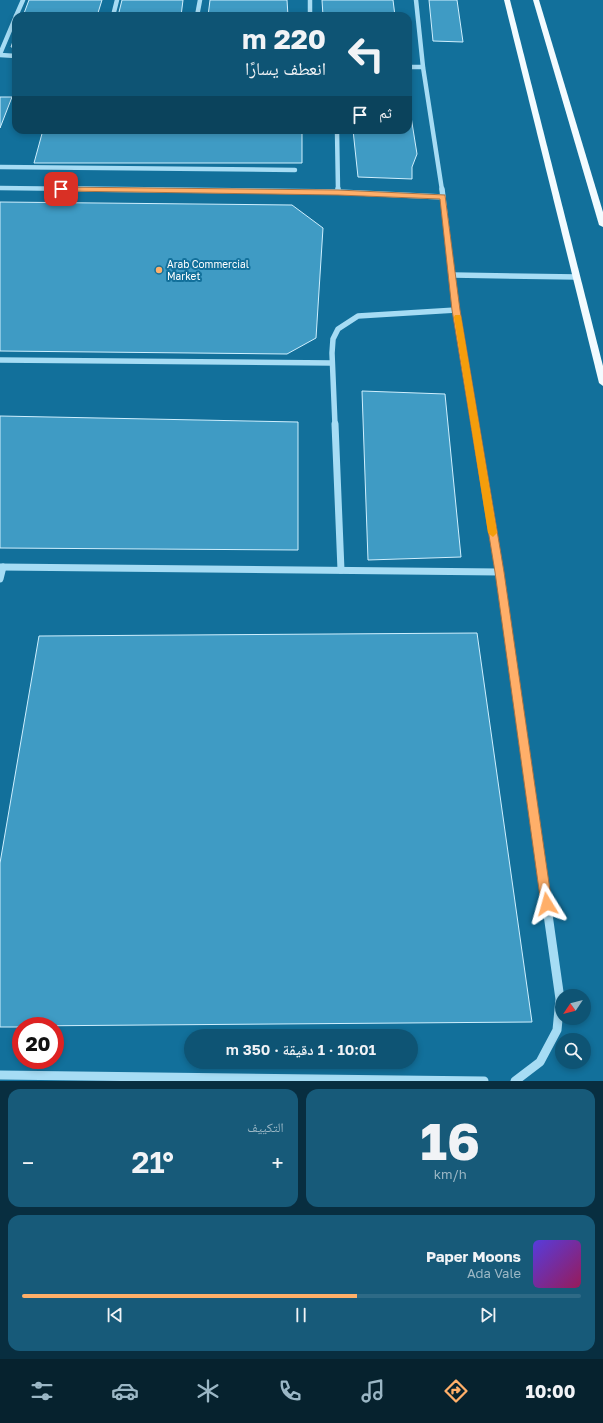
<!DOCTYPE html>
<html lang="ar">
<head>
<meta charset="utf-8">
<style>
	body { margin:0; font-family:"Golos Text","Noto Naskh Arabic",sans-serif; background:#175a79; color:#f1f3f6; direction:rtl; height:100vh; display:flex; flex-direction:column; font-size:15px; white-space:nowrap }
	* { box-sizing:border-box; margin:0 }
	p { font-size:13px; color:#9bb7c5 }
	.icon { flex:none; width:22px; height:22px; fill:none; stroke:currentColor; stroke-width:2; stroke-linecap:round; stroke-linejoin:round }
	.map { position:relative; height:1081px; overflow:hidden; direction:ltr }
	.sheet { display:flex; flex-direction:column; gap:8px; padding:8px; background:#082e40; flex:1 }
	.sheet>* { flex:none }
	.top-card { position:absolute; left:12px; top:12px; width:400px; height:122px; border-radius:12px; box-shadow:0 2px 6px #0003; direction:rtl; background:#0e5474; color:#f1f3f6; overflow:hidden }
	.needle { width:26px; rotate:235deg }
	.tools { position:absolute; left:555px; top:989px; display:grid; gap:8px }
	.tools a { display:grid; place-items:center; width:36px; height:36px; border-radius:50%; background:#0e5474; box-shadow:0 2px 6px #0003; font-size:20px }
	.speed { position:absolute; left:12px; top:1017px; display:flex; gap:8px; font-size:20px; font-weight:700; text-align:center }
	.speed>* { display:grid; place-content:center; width:52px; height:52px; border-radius:50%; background:#0e5474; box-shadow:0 2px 6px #0003; line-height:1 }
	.speed .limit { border:6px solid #d22; background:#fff; color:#111 }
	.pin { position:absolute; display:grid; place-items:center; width:34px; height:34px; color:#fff; margin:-17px; border-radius:8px; box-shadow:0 2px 6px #0006 }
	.me { position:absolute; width:44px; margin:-22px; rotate:352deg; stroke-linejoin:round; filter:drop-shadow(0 0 3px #0008) }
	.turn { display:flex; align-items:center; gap:14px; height:84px; padding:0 20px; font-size:18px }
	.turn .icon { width:52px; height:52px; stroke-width:2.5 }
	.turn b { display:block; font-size:28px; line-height:34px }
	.then { display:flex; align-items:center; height:38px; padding:0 20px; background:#0003; gap:8px; font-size:15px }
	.big { font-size:30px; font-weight:600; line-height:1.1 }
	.sheet .card { flex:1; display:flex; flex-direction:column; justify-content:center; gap:6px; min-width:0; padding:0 14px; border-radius:12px; background:#175a79 }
	.sheet .dial { align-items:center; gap:0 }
	.dial b { font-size:52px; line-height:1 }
	.song { display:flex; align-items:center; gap:12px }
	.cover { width:48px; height:48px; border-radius:6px; background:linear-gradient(135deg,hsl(250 70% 55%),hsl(330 70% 35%)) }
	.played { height:4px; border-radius:2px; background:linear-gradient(90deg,#ffaf69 60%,#2e6a86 60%) }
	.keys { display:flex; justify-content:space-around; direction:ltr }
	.heat { display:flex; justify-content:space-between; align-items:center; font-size:22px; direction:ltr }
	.sheet .tiles { flex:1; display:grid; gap:8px; grid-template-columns:1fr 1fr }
	.card:last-child { grid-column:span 2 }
	.trip { position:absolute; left:184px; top:1029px; width:234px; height:40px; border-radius:20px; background:#0e5474; box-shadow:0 2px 6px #0003; font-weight:600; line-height:40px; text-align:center; direction:rtl }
	.tab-bar { display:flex; height:64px; justify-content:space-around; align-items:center; background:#06222e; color:#9bb7c5 }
	.tab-bar .icon { width:28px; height:28px }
	.tab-bar .active { color:#ffaf69 }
	.tab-bar b { font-size:18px; color:#f1f3f6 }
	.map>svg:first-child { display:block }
	.building { fill:#3f9bc4; stroke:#cfeffe }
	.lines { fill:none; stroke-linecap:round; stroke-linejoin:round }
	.minor-far3 { stroke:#a6dcf4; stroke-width:4.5 }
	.minor-far2 { stroke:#a6dcf4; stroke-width:5.5 }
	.minor-far1 { stroke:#a6dcf4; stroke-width:7 }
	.minor { stroke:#a6dcf4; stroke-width:9 }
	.major { fill:#f3fbff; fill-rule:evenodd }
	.route { fill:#ffaf69; stroke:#a67244 }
	.slow { fill:#f59e0b }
	.poi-dot { fill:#ffaf69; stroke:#12709b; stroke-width:1.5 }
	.labels { text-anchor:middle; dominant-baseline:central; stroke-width:4; stroke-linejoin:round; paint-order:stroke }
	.far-poi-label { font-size:10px; fill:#fff; stroke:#12709b; text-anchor:start }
</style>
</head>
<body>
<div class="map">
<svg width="603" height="1081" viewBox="0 0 603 1081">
	<rect width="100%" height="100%" fill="#12709b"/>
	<g class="building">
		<path d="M29,0H102L97,16H23Z"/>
		<path d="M122,0H183L181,16H118Z"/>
		<path d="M210,0H287L288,16H208Z"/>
		<path d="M322,0H393L395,16H323Z"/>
		<path d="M429,0H457L463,42L433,41Z"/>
		<path d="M16,33V47H11Z"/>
		<path d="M0,97H12L0,128Z"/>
		<path d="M408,98L417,154L412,167V179L358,177L353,130H408Z"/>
		<path d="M43,130H302V163H34Z"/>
		<path d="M0,202L292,205L323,228L316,338L287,354L0,351Z"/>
		<path d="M362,391L445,394L461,557L368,560Z"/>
		<path d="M0,416L298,422V550L0,548Z"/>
		<path d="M477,633L532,1022L21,1026V1027H0V863L39,636Z"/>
	</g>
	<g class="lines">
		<g class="minor-far3">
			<path d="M310,0V16"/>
			<path d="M416,0L423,67L442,190"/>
			<path d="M16,16L23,0"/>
			<path d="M113,16L117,0"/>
			<path d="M197,16L200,0"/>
			<path d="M0,54L16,16"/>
			<path d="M0,55L16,56"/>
			<path d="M408,67H423"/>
			<path d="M337,130L338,190"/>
			<path d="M0,167L295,170"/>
			<path d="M0,188L164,190"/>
		</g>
		<g class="minor-far2">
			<path d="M79,189L338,192L443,197"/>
			<path d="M338,189V192"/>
			<path d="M442,189L456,310L475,425"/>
			<path d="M453,275L577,277"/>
			<path d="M0,360L332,363"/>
			<path d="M335,425L332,353L333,339L338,329L358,316L456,310"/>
		</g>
		<g class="minor-far1">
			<path d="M335,424L341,570"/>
			<path d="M475,424L499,572L520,718"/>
			<path d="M0,567L499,572"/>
			<path d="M0,579L3,567"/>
		</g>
		<g class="minor">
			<path d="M0,1075L484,1081"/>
			<path d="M515,1081L540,1062L557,1030L560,999L520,717"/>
		</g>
		<g class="major">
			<path d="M504,0H510L603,366V386L599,383Z"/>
			<path d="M533,0H539L603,212V227L599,225Z"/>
		</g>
	</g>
	<path class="route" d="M59,187L338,190L445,195L460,310L504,572L552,904L551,908L547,910L542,908L541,904L495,572L452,310L440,199L338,195L61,191L59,190Z"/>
	<path class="slow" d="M455,315H460L461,317L497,533L493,537L488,533L454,317Z"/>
	<circle class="poi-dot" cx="159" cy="270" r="4"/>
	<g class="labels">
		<g class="far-poi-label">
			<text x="167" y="264">Arab Commercial<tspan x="167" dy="12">Market</tspan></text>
		</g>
	</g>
</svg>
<div class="tools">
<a><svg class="needle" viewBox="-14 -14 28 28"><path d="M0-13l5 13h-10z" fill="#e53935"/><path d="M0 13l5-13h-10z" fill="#9bb7c5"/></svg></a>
<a><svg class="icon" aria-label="search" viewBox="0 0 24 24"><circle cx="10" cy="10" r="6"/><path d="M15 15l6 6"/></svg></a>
</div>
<div class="speed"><div class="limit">20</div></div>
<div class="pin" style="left:61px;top:189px;background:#d93025"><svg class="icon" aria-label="arrive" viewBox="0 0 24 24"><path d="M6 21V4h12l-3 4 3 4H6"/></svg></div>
<svg class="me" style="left:547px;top:904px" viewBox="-20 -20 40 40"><path d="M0-17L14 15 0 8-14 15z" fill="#ffaf69" stroke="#fff" stroke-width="4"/></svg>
<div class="trip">10:01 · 1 دقيقة · 350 m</div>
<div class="top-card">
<div class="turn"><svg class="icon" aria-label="left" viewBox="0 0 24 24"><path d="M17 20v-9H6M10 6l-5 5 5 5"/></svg><div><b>220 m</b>انعطف يسارًا</div></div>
<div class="then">ثم<svg class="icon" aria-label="arrive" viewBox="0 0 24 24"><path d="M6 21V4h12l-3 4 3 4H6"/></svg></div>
</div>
</div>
<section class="sheet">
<div class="tiles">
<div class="card dial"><b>16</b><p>km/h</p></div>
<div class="card"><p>التكييف</p>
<div class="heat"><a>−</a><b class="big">21°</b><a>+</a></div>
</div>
<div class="card">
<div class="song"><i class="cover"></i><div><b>Paper Moons</b><p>Ada Vale</p></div></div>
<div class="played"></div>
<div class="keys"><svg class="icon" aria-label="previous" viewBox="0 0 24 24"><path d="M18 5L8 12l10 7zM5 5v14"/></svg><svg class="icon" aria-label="pause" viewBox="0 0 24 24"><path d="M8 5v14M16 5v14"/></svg><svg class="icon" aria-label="next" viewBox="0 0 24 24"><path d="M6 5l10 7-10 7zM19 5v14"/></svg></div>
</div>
</div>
</section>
<nav class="tab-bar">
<b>10:00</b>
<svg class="icon active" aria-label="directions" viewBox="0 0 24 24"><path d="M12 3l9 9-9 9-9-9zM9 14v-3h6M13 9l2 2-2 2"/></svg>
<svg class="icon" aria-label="music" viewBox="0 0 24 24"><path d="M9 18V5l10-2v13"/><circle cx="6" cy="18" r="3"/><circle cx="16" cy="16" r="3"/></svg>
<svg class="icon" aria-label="phone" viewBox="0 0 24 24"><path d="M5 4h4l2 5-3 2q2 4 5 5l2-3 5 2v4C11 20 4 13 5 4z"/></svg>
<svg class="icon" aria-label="climate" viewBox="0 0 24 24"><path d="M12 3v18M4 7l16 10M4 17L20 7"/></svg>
<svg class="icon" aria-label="car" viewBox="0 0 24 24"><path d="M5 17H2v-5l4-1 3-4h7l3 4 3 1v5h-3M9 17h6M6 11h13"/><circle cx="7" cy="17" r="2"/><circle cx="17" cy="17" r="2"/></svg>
<svg class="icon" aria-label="filters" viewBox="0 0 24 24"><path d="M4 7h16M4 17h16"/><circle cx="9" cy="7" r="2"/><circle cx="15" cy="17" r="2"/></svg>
</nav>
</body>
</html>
